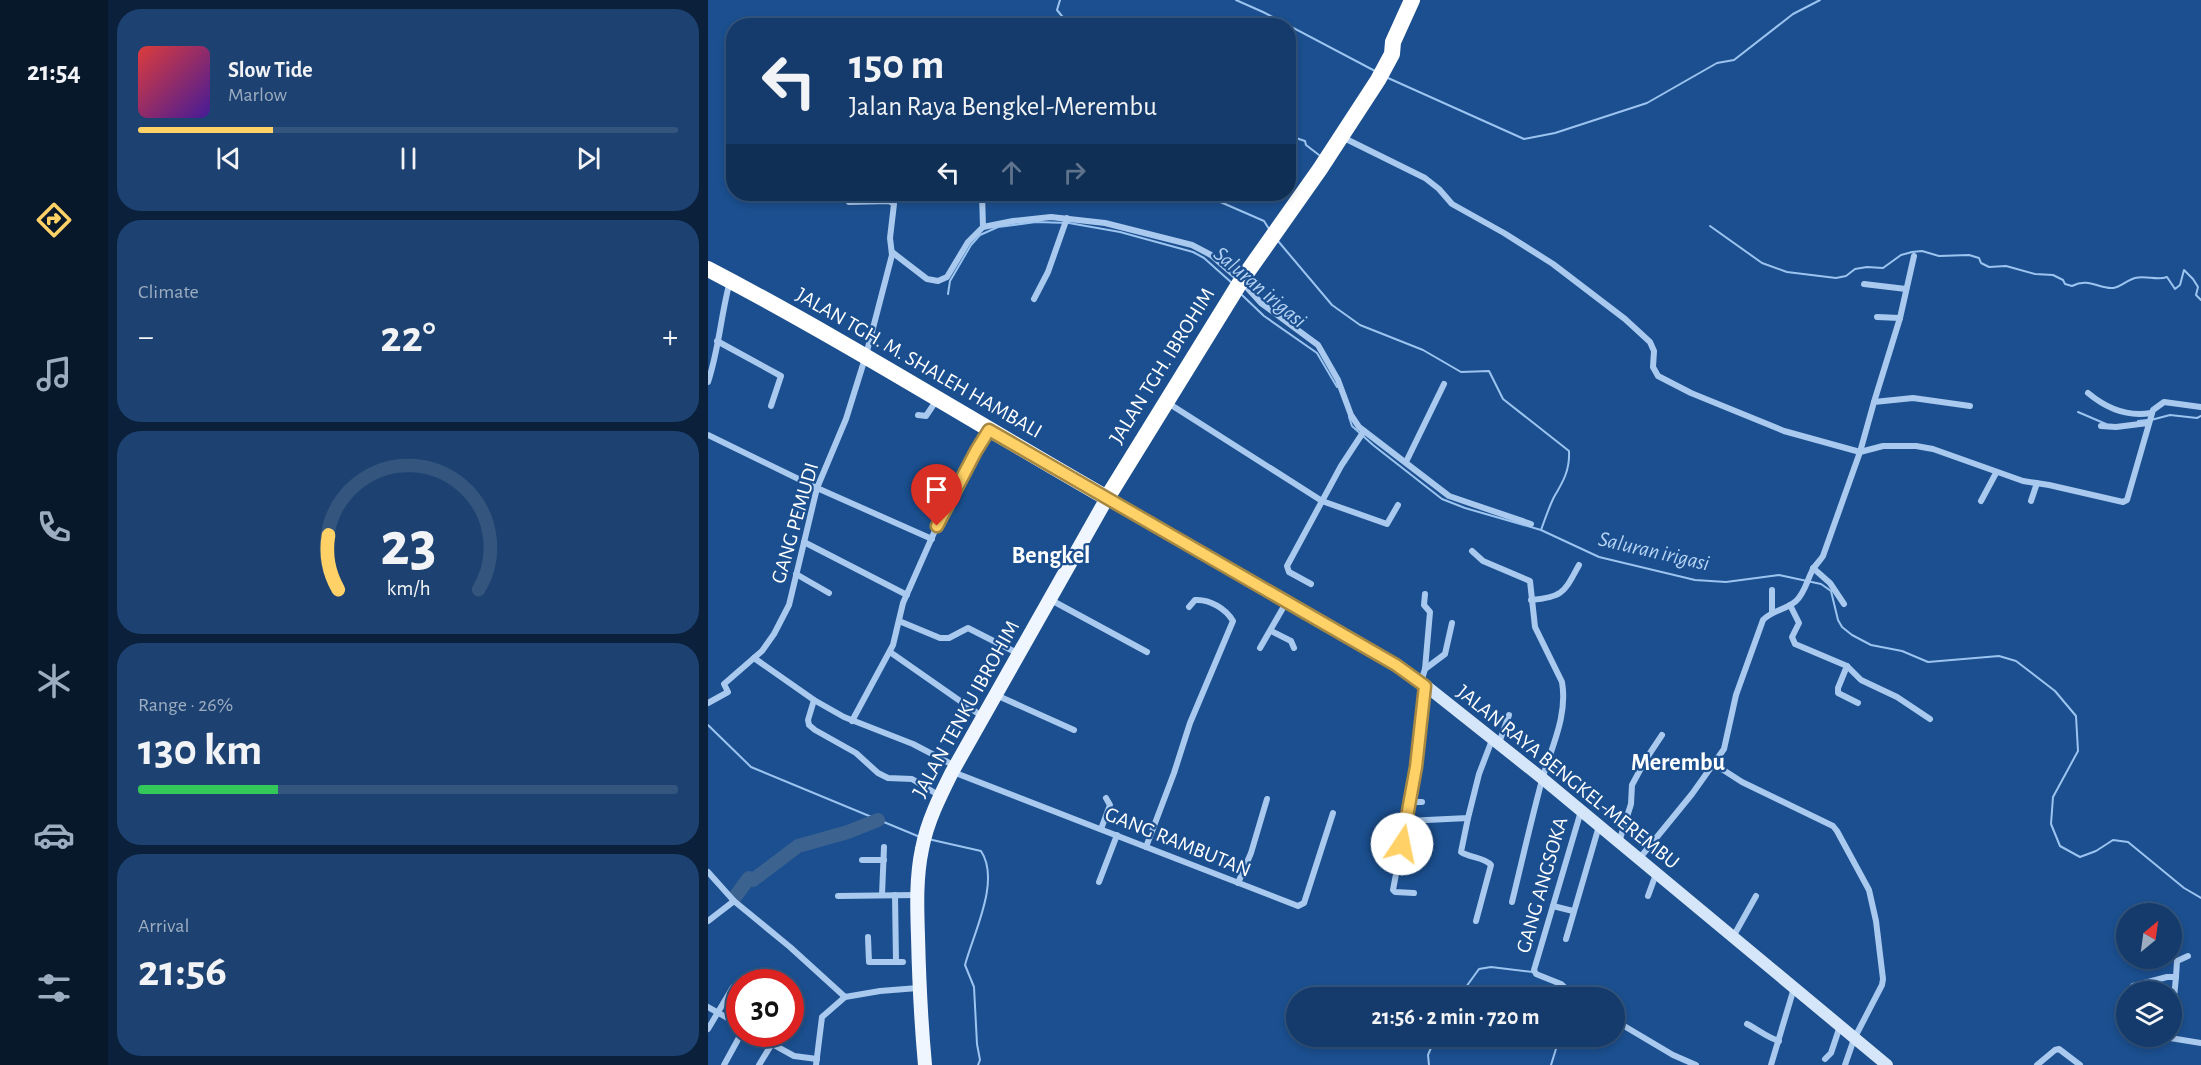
<!DOCTYPE html>
<html lang="en">
<head>
<meta charset="utf-8">
<style>
	body { margin:0; font-family:"Alegreya Sans",sans-serif; background:#1d4271; color:#f1f3f6; height:100vh; display:flex; flex-direction:column; font-size:22px; white-space:nowrap }
	* { box-sizing:border-box; margin:0 }
	p { font-size:20px; color:#9dadc1 }
	.icon { flex:none; width:33px; height:33px; fill:none; stroke:currentColor; stroke-width:2; stroke-linecap:round; stroke-linejoin:round }
	.map { position:relative; flex:1; overflow:hidden }
	.sheet { display:flex; flex-direction:column; gap:9px; padding:9px; background:#0b203b; width:600px }
	.sheet>* { flex:none }
	.guide { position:absolute; left:18px; top:18px; width:570px; height:183px; border-radius:24px; box-shadow:0 3px 9px #0003,0 0 0 2px #33557e; background:#143b6b; color:#f1f3f6; overflow:hidden }
	.needle { width:39px; rotate:29deg }
	.buttons { position:absolute; left:1408px; top:903px; display:grid; gap:12px }
	.buttons a { display:grid; place-items:center; width:66px; height:66px; border-radius:50%; background:#143b6b; box-shadow:0 3px 9px #0003,0 0 0 2px #33557e; font-size:30px }
	.speed { position:absolute; left:18px; top:969px; display:flex; gap:12px; font-size:30px; font-weight:700; text-align:center }
	.speed>* { display:grid; place-content:center; width:78px; height:78px; border-radius:50%; background:#143b6b; box-shadow:0 3px 9px #0003,0 0 0 2px #33557e; line-height:1 }
	.speed .limit { border:9px solid #d22; background:#fff; color:#111 }
	.pin { position:absolute; display:grid; place-items:center; width:51px; height:51px; color:#fff; margin:-62px -26px; border-radius:50% 50% 50% 0; rotate:-45deg; box-shadow:0 0 6px #0007 }
	.pin .icon { rotate:45deg }
	.me { position:absolute; width:66px; margin:-33px; rotate:11deg; stroke-linejoin:round; filter:drop-shadow(0 0 4px #0008) }
	.turn { display:flex; align-items:center; gap:21px; height:126px; padding:0 24px; font-size:27px }
	.turn .icon { width:78px; height:78px; stroke-width:2.5 }
	.turn b { display:block; font-size:42px; line-height:51px }
	.lanes { display:flex; align-items:center; height:57px; padding:0 24px; background:#0003; justify-content:center; gap:30px; direction:ltr }
	.lanes .off { opacity:.35 }
	.big { font-size:45px; font-weight:700; line-height:1.1 }
	.sheet .card { flex:1; display:flex; flex-direction:column; justify-content:center; gap:9px; min-width:0; padding:0 21px; border-radius:24px; background:#1d4271 }
	.sheet .dial { align-items:center; gap:0 }
	.dial svg { height:156px; overflow:visible; fill:none; stroke:#33557e; stroke-width:7; stroke-linecap:round; text-anchor:middle }
	.dial text { fill:#f1f3f6; stroke:none }
	.song { display:flex; align-items:center; gap:18px }
	.cover { width:72px; height:72px; border-radius:9px; background:linear-gradient(135deg,hsl(0 70% 55%),hsl(260 70% 35%)) }
	.played { height:6px; border-radius:3px; background:linear-gradient(90deg,#ffd166 25%,#33557e 25%) }
	.keys { display:flex; justify-content:space-around; direction:ltr }
	.heat { display:flex; justify-content:space-between; align-items:center; font-size:33px; direction:ltr }
	.charge { height:9px; border-radius:4px; background:linear-gradient(90deg,#34c759 26%,#33557e 0) }
	.trip { position:absolute; left:578px; top:987px; width:339px; height:60px; border-radius:30px; background:#143b6b; box-shadow:0 3px 9px #0003,0 0 0 2px #33557e; font-weight:700; line-height:60px; text-align:center }
	main { display:flex; flex:1; min-height:0 }
	.menu { display:flex; flex-direction:column; width:108px; justify-content:space-around; align-items:center; background:#08182b; color:#9dadc1 }
	.menu .icon { width:42px; height:42px }
	.menu .current { color:#ffd166 }
	.menu b { font-size:27px; color:#f1f3f6 }
	.map>svg:first-child { display:block }
	.lines { fill:none; stroke-linecap:round; stroke-linejoin:round }
	.stream { stroke:#9cc4f0; stroke-width:2 }
	.river { stroke:#3c6290; stroke-width:14 }
	.street { stroke:#a9c9ee; stroke-width:6 }
	.secondary { stroke:#d6e6fa; stroke-width:12 }
	.primary { stroke:#f0f6ff; stroke-width:14 }
	.highway { stroke:#fff; stroke-width:16 }
	.route-casing { stroke:#a68842; stroke-width:15 }
	.route { stroke:#ffd166; stroke-width:10 }
	.labels { text-anchor:middle; dominant-baseline:central; stroke-width:4.5; stroke-linejoin:round; paint-order:stroke }
	.street-label { font-size:21px; fill:#fff; stroke:#1b4f8f }
	.water-label { font-size:22px; font-style:italic; fill:#b5d3f5; stroke:#1b4f8f }
	.quarter-label { font-size:24px; font-weight:bold; fill:#fff; stroke:#1b4f8f }
</style>
</head>
<body>
<main>
<nav class="menu">
<b>21:54</b>
<svg class="icon current" aria-label="directions" viewBox="0 0 24 24"><path d="M12 3l9 9-9 9-9-9zM9 14v-3h6M13 9l2 2-2 2"/></svg>
<svg class="icon" aria-label="music" viewBox="0 0 24 24"><path d="M9 18V5l10-2v13"/><circle cx="6" cy="18" r="3"/><circle cx="16" cy="16" r="3"/></svg>
<svg class="icon" aria-label="phone" viewBox="0 0 24 24"><path d="M5 4h4l2 5-3 2q2 4 5 5l2-3 5 2v4C11 20 4 13 5 4z"/></svg>
<svg class="icon" aria-label="climate" viewBox="0 0 24 24"><path d="M12 3v18M4 7l16 10M4 17L20 7"/></svg>
<svg class="icon" aria-label="car" viewBox="0 0 24 24"><path d="M5 17H2v-5l4-1 3-4h7l3 4 3 1v5h-3M9 17h6M6 11h13"/><circle cx="7" cy="17" r="2"/><circle cx="17" cy="17" r="2"/></svg>
<svg class="icon" aria-label="filters" viewBox="0 0 24 24"><path d="M4 7h16M4 17h16"/><circle cx="9" cy="7" r="2"/><circle cx="15" cy="17" r="2"/></svg>
</nav>
<section class="sheet">
<div class="card">
<div class="song"><i class="cover"></i><div><b>Slow Tide</b><p>Marlow</p></div></div>
<div class="played"></div>
<div class="keys"><svg class="icon" aria-label="previous" viewBox="0 0 24 24"><path d="M18 5L8 12l10 7zM5 5v14"/></svg><svg class="icon" aria-label="pause" viewBox="0 0 24 24"><path d="M8 5v14M16 5v14"/></svg><svg class="icon" aria-label="next" viewBox="0 0 24 24"><path d="M6 5l10 7-10 7zM19 5v14"/></svg></div>
</div>
<div class="card"><p>Climate</p>
<div class="heat"><a>−</a><b class="big">22°</b><a>+</a></div>
</div>
<div class="card dial"><svg viewBox="0 0 100 80">
<path d="M14 69A42 42 0 1 1 86 69"/>
<path d="M14 69A42 42 0 0 1 9 41" stroke="#ffd166"/>
<text x="50" y="56" font-size="32" font-weight="700">23</text>
<text x="50" y="72" font-size="11">km/h</text>
</svg></div>
<div class="card"><p>Range · 26%</p><b class="big">130 km</b><div class="charge"></div></div>
<div class="card"><p>Arrival</p><b class="big">21:56</b></div>
</section>
<div class="map">
<svg width="1493" height="1065" viewBox="0 0 1493 1065">
	<rect width="100%" height="100%" fill="#1b4f8f"/>
	<g class="lines">
		<g class="stream">
			<path d="M352,0L349,10L358,21L367,26"/>
			<path d="M528,0L555,12L667,71"/>
			<path d="M680,78L816,139L847,133L939,103L1009,63L1026,60L1085,14L1112,0"/>
			<path d="M580,131L585,137L597,141L598,145L611,155"/>
			<path d="M494,194L556,221L561,229"/>
			<path d="M1002,226L1054,263L1079,272L1128,278L1138,276L1147,269L1159,267L1175,268L1193,255L1204,252L1214,251L1231,256L1261,255L1271,258L1273,263L1281,267L1298,266L1327,274L1345,275L1355,280L1357,284L1364,286C1381,277 1390,289 1405,288C1413,287 1419,280 1427,278C1438,275 1449,281 1459,277L1467,289L1472,285L1476,270L1485,279L1490,287L1488,295L1493,300"/>
			<path d="M570,241L624,305L652,325L715,350L753,372L781,371L795,399L861,451C862,470 855,482 846,497C841,507 837,519 833,530"/>
			<path d="M240,294L242,281L263,245L272,235L290,227L328,222L361,223L412,232L485,252L496,258L524,283"/>
			<path d="M534,295L556,316L609,353L629,387"/>
			<path d="M1370,412L1398,424"/>
			<path d="M641,417L644,426L665,445L734,499L757,508L833,530L891,557L987,580L1018,582L1071,575L1113,584L1123,591L1130,620L1134,627L1144,635L1163,645L1194,651L1220,662L1291,656L1308,661L1347,691L1368,716L1370,751L1345,797L1343,824L1352,846L1372,857L1388,851L1405,840L1420,842L1476,888L1493,898"/>
			<path d="M1443,420L1462,415L1489,418L1493,416"/>
			<path d="M1430,421L1439,420"/>
			<path d="M0,725L43,767L212,837"/>
			<path d="M220,839L273,851C293,881 265,934 257,965L266,987L269,1044L272,1060L270,1065"/>
			<path d="M863,989L873,998"/>
			<path d="M750,998L771,969L783,967L825,972"/>
			<path d="M721,1065L720,1055L728,1036"/>
			<path d="M843,1065L852,1036"/>
		</g>
		<path class="river" d="M27,897L41,878L45,880L90,846L140,832L170,820"/>
		<g class="street">
			<path d="M634,137L717,178L731,189L744,204L796,233L845,264L917,319L942,342L946,351L945,367L950,376L983,393L1076,431L1152,452L1175,446H1208L1225,449L1315,481L1341,485L1415,502L1419,500L1445,410L1456,402L1493,407"/>
			<path d="M274,194L275,227"/>
			<path d="M184,252L219,279L230,281L239,277L260,242L275,227L305,221L343,217L397,223L484,245L503,255L533,281L553,303L610,345L630,380L643,415L651,427L741,496L823,524"/>
			<path d="M1156,284L1198,289"/>
			<path d="M326,299L340,272L359,218"/>
			<path d="M1169,317L1192,318"/>
			<path d="M9,341L73,376L63,406"/>
			<path d="M0,382C11,349 13,314 22,281"/>
			<path d="M1380,393C1398,408 1420,417 1443,413"/>
			<path d="M1166,402L1192,318L1206,256"/>
			<path d="M460,403L614,501L679,524L690,505"/>
			<path d="M210,415L218,416L228,401"/>
			<path d="M1393,426L1408,427L1440,423"/>
			<path d="M0,435L109,488L224,539"/>
			<path d="M698,462L736,384"/>
			<path d="M1273,501L1288,473"/>
			<path d="M1323,501L1329,483"/>
			<path d="M96,542L199,595"/>
			<path d="M764,551L775,561L822,581L827,627L854,682C860,716 843,748 834,780C823,821 814,861 804,902"/>
			<path d="M1105,568L1122,583L1136,604"/>
			<path d="M88,574L121,593"/>
			<path d="M603,584L581,572L579,566L633,466L656,431"/>
			<path d="M1064,590V612"/>
			<path d="M717,594L716,605L722,612L717,669"/>
			<path d="M343,600L439,652"/>
			<path d="M823,600C856,597 856,592 871,565"/>
			<path d="M1082,605L1091,623L1084,637L1087,644L1139,666L1153,680L1189,697L1222,719"/>
			<path d="M191,621L232,638H241L260,628L311,654"/>
			<path d="M563,631L583,641L586,648"/>
			<path d="M552,648L579,601"/>
			<path d="M182,652L275,717"/>
			<path d="M46,658L106,700L136,717L205,744L247,766"/>
			<path d="M1139,666L1130,688V693L1150,703"/>
			<path d="M713,682L717,669L737,654L744,623"/>
			<path d="M288,695L366,730"/>
			<path d="M106,700L100,720L101,725L107,730L148,753L170,773L180,778L204,779L232,796"/>
			<path d="M0,703L20,692L16,684L54,651L66,634L81,605L109,488L138,419L158,355L184,255L182,238L186,204L181,201L141,202"/>
			<path d="M144,721L185,645L195,603L229,526L268,451L281,430"/>
			<path d="M791,743L801,715"/>
			<path d="M1006,764L1034,782L1125,826L1129,831L1161,890L1168,921L1175,979L1174,985L1146,1039L1137,1065"/>
			<path d="M245,772L590,906L596,903L625,813"/>
			<path d="M702,802H714"/>
			<path d="M760,818L753,852C762,858 776,857 783,865L768,921"/>
			<path d="M698,821L760,818L771,774L784,740"/>
			<path d="M393,829L402,805L398,798"/>
			<path d="M911,842L923,804L924,785L938,759L954,735"/>
			<path d="M438,847L466,773L482,723L525,621C518,609 502,599 487,600L481,607"/>
			<path d="M931,859L984,794L1016,749L1028,695L1055,620C1064,610 1078,610 1088,601C1097,592 1098,583 1104,571C1106,566 1112,561 1115,556L1152,452L1166,402L1205,398L1262,406"/>
			<path d="M154,860H176"/>
			<path d="M0,872L26,901"/>
			<path d="M391,882L409,835"/>
			<path d="M530,883L543,853L559,799"/>
			<path d="M706,893L687,892L685,890L708,767L717,687"/>
			<path d="M174,895L176,847"/>
			<path d="M187,895L188,962"/>
			<path d="M130,896L209,895"/>
			<path d="M940,896L948,874"/>
			<path d="M845,906L865,911"/>
			<path d="M0,921L26,901L82,947L137,997L172,991L210,988"/>
			<path d="M160,937L161,962H195"/>
			<path d="M1025,937L1048,896"/>
			<path d="M858,939L891,826"/>
			<path d="M1468,977L1469,961L1480,956"/>
			<path d="M1425,986L1459,977H1468L1464,1018"/>
			<path d="M868,998L853,984L828,974L826,970L873,811"/>
			<path d="M0,1007L32,1025"/>
			<path d="M906,1020L965,1055L988,1065"/>
			<path d="M1039,1024C1051,1030 1058,1037 1071,1041"/>
			<path d="M0,1029L25,987"/>
			<path d="M46,1034L86,1056L109,1059"/>
			<path d="M1450,1036L1493,1043"/>
			<path d="M1117,1059L1123,1053L1132,1026"/>
			<path d="M16,1065L33,1034"/>
			<path d="M51,1065L70,1034"/>
			<path d="M108,1065L114,1017L137,997"/>
			<path d="M1063,1065L1086,988"/>
			<path d="M1329,1065L1347,1050L1351,1049L1372,1065"/>
		</g>
		<path class="secondary" d="M399,498L660,648L713,682L835,779L1179,1065"/>
		<path class="primary" d="M217,1065C213,1022 211,979 210,936C209,907 208,877 214,849C219,822 232,796 244,772L399,498"/>
		<path class="highway" d="M0,269C136,340 266,422 399,498L533,281L612,169L670,80L684,54L685,42L704,0"/>
	</g>
	<g class="lines">
		<defs>
			<path id="route" d="M229,526L268,451L281,430L688,665L717,686L708,767L694,844"/>
		</defs>
		<use href="#route" class="route-casing"/>
		<use href="#route" class="route"/>
	</g>
	<g class="labels">
		<g class="street-label">
			<text transform="translate(211 363) rotate(30)">JALAN TGH. M. SHALEH HAMBALI</text>
			<text transform="translate(454 366) rotate(-58)">JALAN TGH. IBROHIM</text>
			<text transform="translate(87 523) rotate(-74)">GANG PEMUDI</text>
			<text transform="translate(258 709) rotate(-61)">JALAN TENKU IBROHIM</text>
			<text transform="translate(860 777) rotate(39)">JALAN RAYA BENGKEL-MEREMBU</text>
			<text transform="translate(470 842) rotate(22)">GANG RAMBUTAN</text>
			<text transform="translate(834 885) rotate(-74)">GANG ANGSOKA</text>
		</g>
		<g class="water-label">
			<text transform="translate(552 287) rotate(40)">Saluran irigasi</text>
			<text transform="translate(946 551) rotate(13)">Saluran irigasi</text>
		</g>
		<g class="quarter-label">
			<text x="343" y="556">Bengkel</text>
			<text x="970" y="763">Merembu</text>
		</g>
	</g>
</svg>
<div class="buttons">
<a><svg class="needle" viewBox="-14 -14 28 28"><path d="M0-13l5 13h-10z" fill="#e53935"/><path d="M0 13l5-13h-10z" fill="#9dadc1"/></svg></a>
<a><svg class="icon" aria-label="layers" viewBox="0 0 24 24"><path d="M12 4l9 5-9 5-9-5zM3 14l9 5 9-5"/></svg></a>
</div>
<div class="speed"><div class="limit">30</div></div>
<div class="pin" style="left:229px;top:526px;background:#d93025"><svg class="icon" aria-label="arrive" viewBox="0 0 24 24"><path d="M6 21V4h12l-3 4 3 4H6"/></svg></div>
<svg class="me" style="left:694px;top:844px" viewBox="-20 -20 40 40"><circle r="19" fill="#fff"/><path d="M0-13L10 11 0 6-10 11z" fill="#ffd166"/></svg>
<div class="trip">21:56 · 2 min · 720 m</div>
<div class="guide">
<div class="turn"><svg class="icon" aria-label="left" viewBox="0 0 24 24"><path d="M17 20v-9H6M10 6l-5 5 5 5"/></svg><div><b>150 m</b>Jalan Raya Bengkel-Merembu</div></div>
<div class="lanes"><svg class="icon" aria-label="left" viewBox="0 0 24 24"><path d="M17 20v-9H6M10 6l-5 5 5 5"/></svg><svg class="icon off" aria-label="ahead" viewBox="0 0 24 24"><path d="M12 20V5M6 11l6-6 6 6"/></svg><svg class="icon off" aria-label="right" viewBox="0 0 24 24"><path d="M7 20v-9h11M14 6l5 5-5 5"/></svg></div>
</div>
</div>
</main>
</body>
</html>
